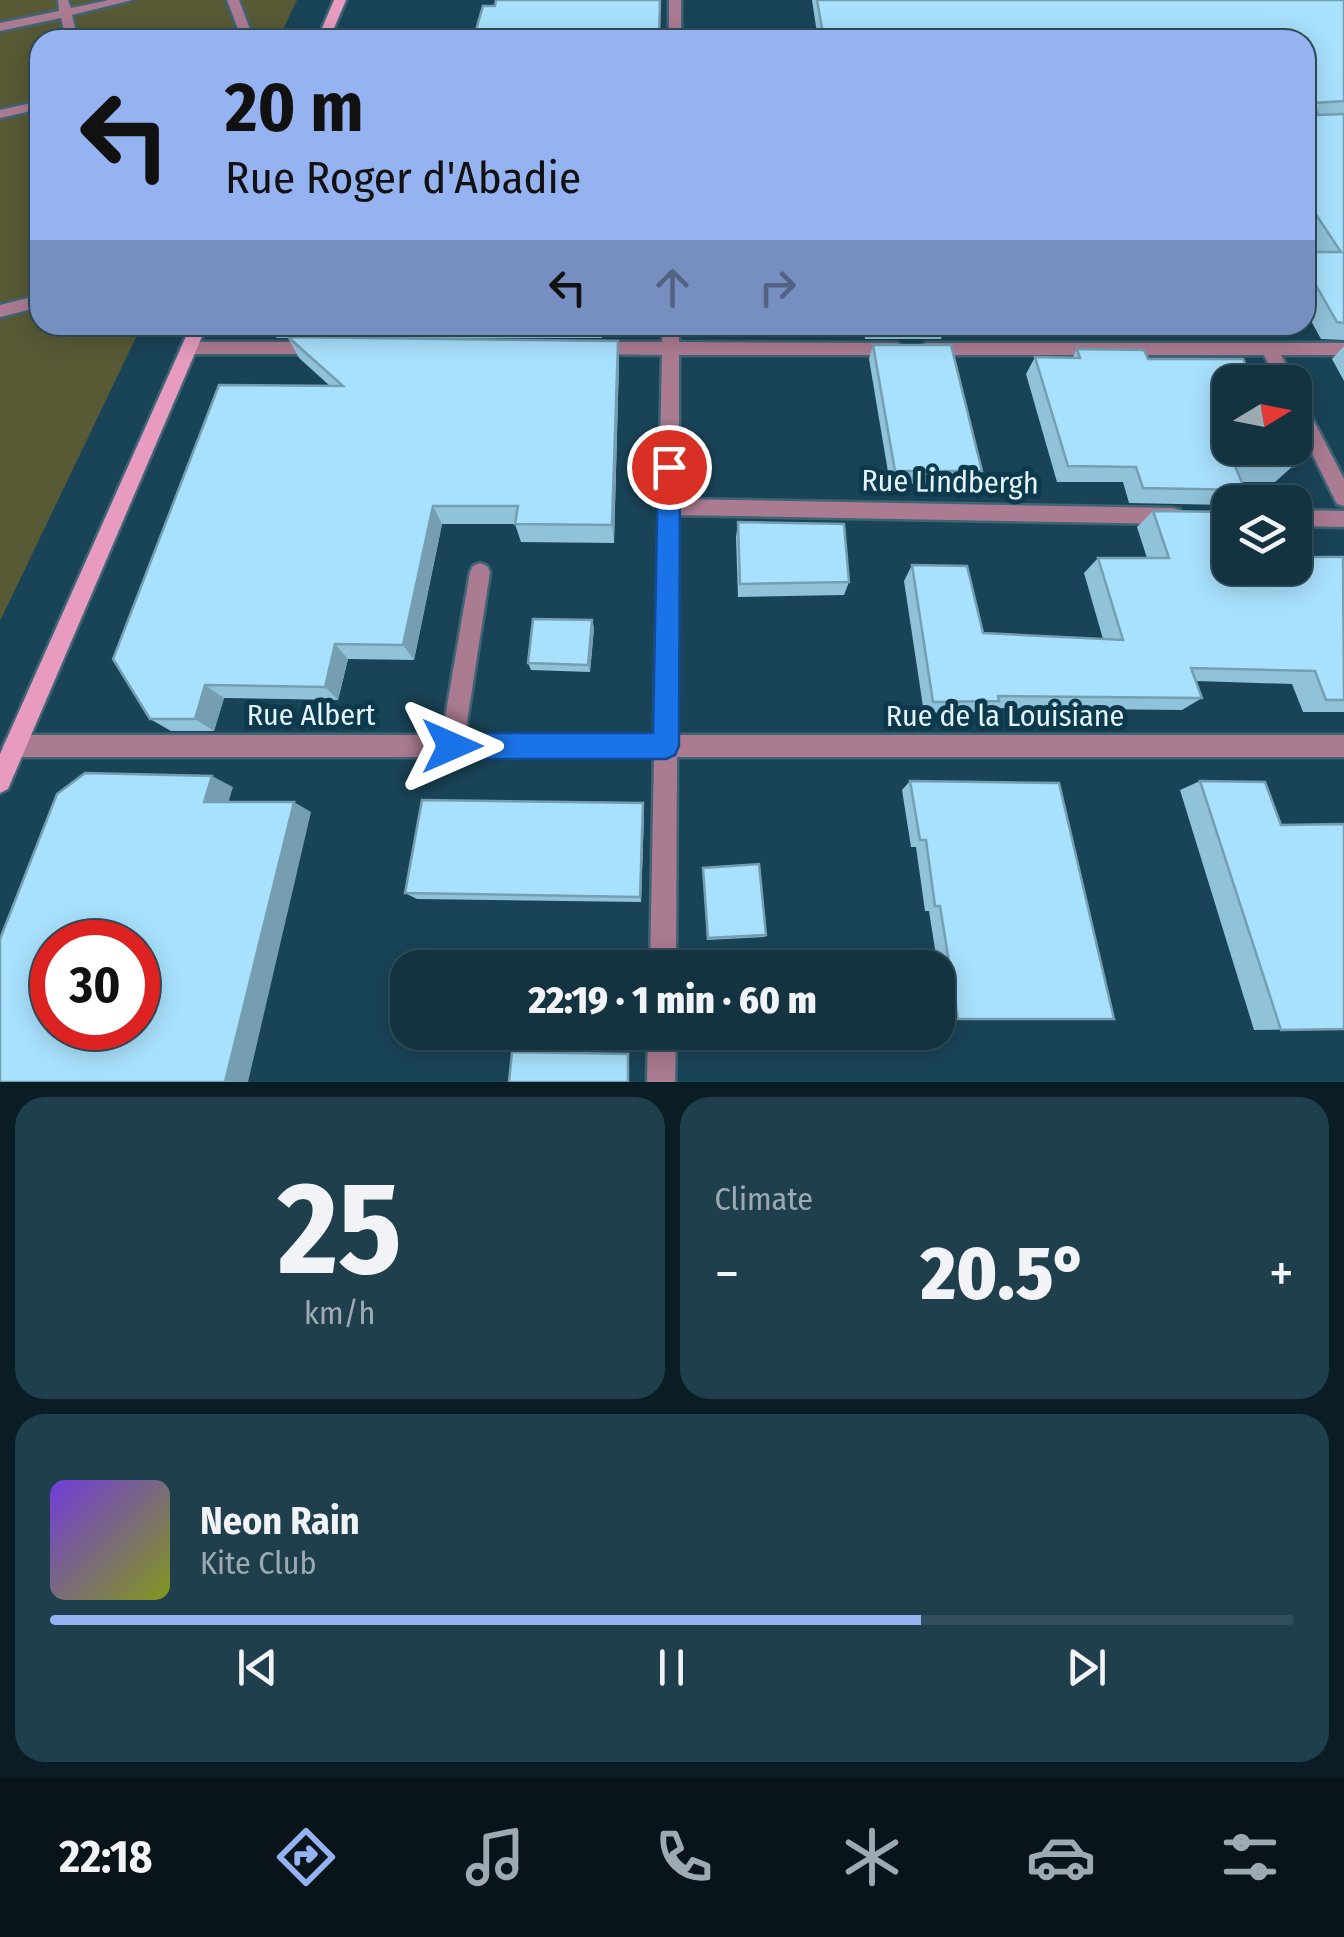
<!DOCTYPE html>
<html lang="en">
<head>
<meta charset="utf-8">
<style>
	body { margin:0; font-family:"Fira Sans Condensed",sans-serif; background:#203f4c; color:#f1f3f6; height:100vh; display:flex; flex-direction:column; font-size:38px; white-space:nowrap }
	* { box-sizing:border-box; margin:0 }
	p { font-size:32px; color:#9daab1 }
	.icon { flex:none; width:55px; height:55px; fill:none; stroke:currentColor; stroke-width:2; stroke-linecap:round; stroke-linejoin:round }
	.map { position:relative; height:1082px; overflow:hidden }
	.details { display:flex; flex-direction:column; gap:15px; padding:15px; background:#0a1c24; flex:1 }
	.details>* { flex:none }
	.banner { position:absolute; left:30px; top:30px; width:1285px; height:305px; border-radius:30px; box-shadow:0 5px 25px #0003,0 0 0 2px #324e5a; background:#95b2f1; color:#111; overflow:hidden }
	.needle { width:65px; rotate:80deg }
	.tools { position:absolute; left:1212px; top:365px; display:grid; gap:20px }
	.tools a { display:grid; place-items:center; width:100px; height:100px; border-radius:20px; background:#133341; box-shadow:0 5px 25px #0003,0 0 0 2px #324e5a; font-size:50px }
	.speed { position:absolute; left:30px; top:920px; display:flex; gap:20px; font-size:50px; font-weight:700; text-align:center }
	.speed>* { display:grid; place-content:center; width:130px; height:130px; border-radius:50%; background:#133341; box-shadow:0 5px 25px #0003,0 0 0 2px #324e5a; line-height:1 }
	.speed .limit { border:15px solid #d22; background:#fff; color:#111 }
	.pin { position:absolute; display:grid; place-items:center; width:85px; height:85px; color:#fff; margin:-42px; border:5px solid #fff; border-radius:50%; box-shadow:0 2px 10px #0007 }
	.me { position:absolute; width:110px; margin:-55px; rotate:90deg; stroke-linejoin:round; filter:drop-shadow(0 0 8px #0008) }
	.turn { display:flex; align-items:center; gap:35px; height:210px; padding:0 30px; font-size:45px }
	.turn .icon { width:130px; height:130px; stroke-width:2.5 }
	.turn b { display:block; font-size:70px; line-height:85px }
	.lanes { display:flex; align-items:center; height:95px; padding:0 30px; background:#0003; justify-content:center; gap:50px; direction:ltr }
	.lanes .off { opacity:.35 }
	.big { font-size:75px; font-weight:800; line-height:1.1 }
	.details .tile { flex:1; display:flex; flex-direction:column; justify-content:center; gap:15px; min-width:0; padding:0 35px; border-radius:30px; background:#203f4c }
	.details .dial { align-items:center; gap:0 }
	.dial b { font-size:130px; line-height:1 }
	.song { display:flex; align-items:center; gap:30px }
	.cover { width:120px; height:120px; border-radius:15px; background:linear-gradient(135deg,hsl(260 70% 55%),hsl(70 70% 35%)) }
	.played { height:10px; border-radius:5px; background:linear-gradient(90deg,#95b2f1 70%,#324e5a 70%) }
	.keys { display:flex; justify-content:space-around; direction:ltr }
	.heat { display:flex; justify-content:space-between; align-items:center; font-size:55px; direction:ltr }
	.details .tiles { flex:1; display:grid; gap:15px; grid-template-columns:1fr 1fr }
	.tile:last-child { grid-column:span 2 }
	.trip { position:absolute; left:390px; top:950px; width:565px; height:100px; border-radius:30px; background:#133341; box-shadow:0 5px 25px #0003,0 0 0 2px #324e5a; font-weight:800; line-height:100px; text-align:center }
	.tabs { display:flex; height:160px; justify-content:space-around; align-items:center; background:#08141a; color:#9daab1 }
	.tabs .icon { width:70px; height:70px }
	.tabs .current { color:#95b2f1 }
	.tabs b { font-size:45px; color:#f1f3f6 }
	.map>svg:first-child { display:block }
	.green { fill:#585a36 }
	.lines { fill:none; stroke-linecap:round; stroke-linejoin:round }
	.service-casing { stroke:#3e6475; stroke-width:5 }
	.minor-casing { stroke:#3e6475; stroke-width:5 }
	.secondary-casing { stroke:#3e6475; stroke-width:5 }
	.service { fill:#ab7b91; fill-rule:evenodd }
	.minor { fill:#ab7b91; fill-rule:evenodd }
	.secondary { fill:#e79cbf; fill-rule:evenodd }
	.wall { fill:#90c2da }
	.shaded-wall { fill:#769eb1 }
	.building { fill:#a8e1fd; stroke:#769eb1; stroke-width:2.5; fill-rule:evenodd }
	.route { fill:#1a73e8; stroke:#114b97; stroke-width:2.5 }
	.labels { text-anchor:middle; dominant-baseline:central; stroke-width:10; stroke-linejoin:round; paint-order:stroke }
	.street-label { font-size:30px; fill:#e5f4fb; stroke:#0c394b }
</style>
</head>
<body>
<div class="map">
<svg width="1344" height="1082" viewBox="0 0 1344 1082">
	<rect width="100%" height="100%" fill="#194457"/>
	<path class="green" d="M0,0H297L278,40H40V325H142L0,621Z"/>
	<g class="lines">
		<defs>
			<g id="service">
				<path d="M58,0H68L71,8L109,0H132L72,15L78,40H66L61,18L0,31V23L59,11Z"/>
				<path d="M227,0H239L254,40H242Z"/>
				<path d="M40,101V109L0,118V110Z"/>
				<path d="M40,295V307L0,317V305Z"/>
			</g>
			<g id="minor">
				<rect x="669" y="0" width="12" height="40"/>
				<path d="M663,325H679V342L897,343L906,349L897,355H679V499L1173,508L1180,510L1183,516L1180,522L1173,524L678,515L677,735H1344V757H677L676,968H650L654,757H15L7,754L3,746L7,738L15,735H442L470,572L473,566L480,563L487,566L490,572L465,735H654L662,355L591,354L582,348L591,342H662Z"/>
				<path d="M189,342H317L326,348L317,354H189L180,348Z"/>
				<path d="M926,343H1344V355H1281L1295,382H1277L1264,355H926L917,349Z"/>
				<path d="M1295,394L1301,396L1344,479V506L1337,504L1295,419Z"/>
				<path d="M1295,510L1344,511V527L1295,526Z"/>
				<path d="M648,1032H676L675,1082H647Z"/>
			</g>
			<g id="secondary">
				<path d="M334,0H346L329,40H317Z"/>
				<path d="M191,325H207L8,789L0,793V754Z"/>
			</g>
		</defs>
		<use href="#service" class="service-casing"/>
		<use href="#minor" class="minor-casing"/>
		<use href="#secondary" class="secondary-casing"/>
		<use href="#service" class="service"/>
		<use href="#minor" class="minor"/>
		<use href="#secondary" class="secondary"/>
	</g>
	<g class="wall">
		<path d="M812,0H1344V340L1321,339L1305,310V252H1315L1305,236V40H818Z"/>
		<path d="M263,325H603L602,338H379L619,362L614,543L521,542L515,524H442L414,660L348,659L338,700L224,698L214,731H171L150,719L330,386L299,358L288,338H277Z"/>
		<path d="M810,325H946L941,339H865L863,326Z"/>
		<path d="M873,345L982,471L975,483L890,484L869,359Z"/>
		<path d="M1344,346V381L1332,359Z"/>
		<path d="M1077,349L1148,359L1293,466L1275,482H1242L1245,490L1228,505L1129,503L1123,482H1057L1026,374L1035,357H1073Z"/>
		<path d="M1153,511L1230,568L1344,559V712H1303L1292,684L1196,681L1202,698L1182,710L991,708L987,712L924,713L904,581L912,565L983,633L1103,639L1084,573L1098,558H1147L1137,527Z"/>
		<path d="M738,522L849,582L844,595L738,597L736,537Z"/>
		<path d="M592,620L594,628L590,672L531,670L528,663Z"/>
		<path d="M910,781L1114,1019H946L929,911H925L916,847H911L902,790Z"/>
		<path d="M1200,781L1344,1029L1254,1030L1180,790Z"/>
		<path d="M643,803L644,812L641,902L417,899L405,893Z"/>
		<path d="M703,868L766,935L764,937L707,940Z"/>
	</g>
	<g class="shaded-wall">
		<path d="M618,341L619,362L614,543L612,525Z"/>
		<path d="M433,506L442,524L414,660L403,645Z"/>
		<path d="M592,620L594,628L590,672L588,665Z"/>
		<path d="M335,644L348,659L338,700L325,687Z"/>
		<path d="M205,685L224,698L214,731L195,719Z"/>
		<path d="M212,776L233,787L225,813L204,802Z"/>
		<path d="M294,802L311,812L248,1082H225Z"/>
		<path d="M643,803L644,812L641,902L640,897Z"/>
	</g>
	<g class="building">
		<path d="M496,0H660L659,40H473L483,6H495Z"/>
		<path d="M817,0H1344V101L1314,103L1318,115L1344,114V323L1337,322L1305,266V252H1341L1305,198V40H824Z"/>
		<path d="M288,337L618,341L612,525L515,524L518,506H433L403,645L335,644L325,687L205,685L195,719H150L113,659L219,385L343,386Z"/>
		<path d="M873,345H951L982,471H895Z"/>
		<path d="M1077,349L1144,350L1148,359H1243L1254,382H1230V448H1284L1293,466H1235L1245,490L1143,488L1136,467L1068,466L1035,357L1080,358Z"/>
		<path d="M1153,511L1230,512V568H1295V557H1343L1344,700H1326L1315,671L1191,668L1202,698L998,696L999,701L933,702L912,565L967,566L983,633L1123,640L1098,558H1169Z"/>
		<path d="M738,522L844,524L849,582L740,584Z"/>
		<path d="M533,619L592,620L588,665L528,663Z"/>
		<path d="M85,773L212,776L204,802H294L225,1082H0V939L57,794ZM52,942H138V1028H52Z"/>
		<path d="M910,781L1059,783L1114,1019H958L940,906H935L926,840H920Z"/>
		<path d="M1200,781L1265,782L1281,825L1344,824V1029L1281,1030Z"/>
		<path d="M422,800L643,803L640,897L405,893Z"/>
		<path d="M759,864L766,935L708,938L703,868Z"/>
		<path d="M512,1052L628,1054V1082H509Z"/>
	</g>
	<path class="route" d="M669,459L680,467L679,746L675,755L666,759H452L443,755L439,746L443,737L452,733H653L658,467Z"/>
	<g class="labels">
		<g class="street-label">
			<text transform="translate(950 482) rotate(1)">Rue Lindbergh</text>
			<text x="311" y="715">Rue Albert</text>
			<text x="1005" y="716">Rue de la Louisiane</text>
		</g>
	</g>
</svg>
<div class="tools">
<a><svg class="needle" viewBox="-14 -14 28 28"><path d="M0-13l5 13h-10z" fill="#e53935"/><path d="M0 13l5-13h-10z" fill="#9daab1"/></svg></a>
<a><svg class="icon" aria-label="layers" viewBox="0 0 24 24"><path d="M12 4l9 5-9 5-9-5zM3 14l9 5 9-5"/></svg></a>
</div>
<div class="speed"><div class="limit">30</div></div>
<div class="pin" style="left:669px;top:467px;background:#d93025"><svg class="icon" aria-label="arrive" viewBox="0 0 24 24"><path d="M6 21V4h12l-3 4 3 4H6"/></svg></div>
<svg class="me" style="left:452px;top:746px" viewBox="-20 -20 40 40"><path d="M0-17L14 15 0 8-14 15z" fill="#1a73e8" stroke="#fff" stroke-width="4"/></svg>
<div class="trip">22:19 · 1 min · 60 m</div>
<div class="banner">
<div class="turn"><svg class="icon" aria-label="left" viewBox="0 0 24 24"><path d="M17 20v-9H6M10 6l-5 5 5 5"/></svg><div><b>20 m</b>Rue Roger d'Abadie</div></div>
<div class="lanes"><svg class="icon" aria-label="left" viewBox="0 0 24 24"><path d="M17 20v-9H6M10 6l-5 5 5 5"/></svg><svg class="icon off" aria-label="ahead" viewBox="0 0 24 24"><path d="M12 20V5M6 11l6-6 6 6"/></svg><svg class="icon off" aria-label="right" viewBox="0 0 24 24"><path d="M7 20v-9h11M14 6l5 5-5 5"/></svg></div>
</div>
</div>
<section class="details">
<div class="tiles">
<div class="tile dial"><b>25</b><p>km/h</p></div>
<div class="tile"><p>Climate</p>
<div class="heat"><a>−</a><b class="big">20.5°</b><a>+</a></div>
</div>
<div class="tile">
<div class="song"><i class="cover"></i><div><b>Neon Rain</b><p>Kite Club</p></div></div>
<div class="played"></div>
<div class="keys"><svg class="icon" aria-label="previous" viewBox="0 0 24 24"><path d="M18 5L8 12l10 7zM5 5v14"/></svg><svg class="icon" aria-label="pause" viewBox="0 0 24 24"><path d="M8 5v14M16 5v14"/></svg><svg class="icon" aria-label="next" viewBox="0 0 24 24"><path d="M6 5l10 7-10 7zM19 5v14"/></svg></div>
</div>
</div>
</section>
<nav class="tabs">
<b>22:18</b>
<svg class="icon current" aria-label="directions" viewBox="0 0 24 24"><path d="M12 3l9 9-9 9-9-9zM9 14v-3h6M13 9l2 2-2 2"/></svg>
<svg class="icon" aria-label="music" viewBox="0 0 24 24"><path d="M9 18V5l10-2v13"/><circle cx="6" cy="18" r="3"/><circle cx="16" cy="16" r="3"/></svg>
<svg class="icon" aria-label="phone" viewBox="0 0 24 24"><path d="M5 4h4l2 5-3 2q2 4 5 5l2-3 5 2v4C11 20 4 13 5 4z"/></svg>
<svg class="icon" aria-label="climate" viewBox="0 0 24 24"><path d="M12 3v18M4 7l16 10M4 17L20 7"/></svg>
<svg class="icon" aria-label="car" viewBox="0 0 24 24"><path d="M5 17H2v-5l4-1 3-4h7l3 4 3 1v5h-3M9 17h6M6 11h13"/><circle cx="7" cy="17" r="2"/><circle cx="17" cy="17" r="2"/></svg>
<svg class="icon" aria-label="filters" viewBox="0 0 24 24"><path d="M4 7h16M4 17h16"/><circle cx="9" cy="7" r="2"/><circle cx="15" cy="17" r="2"/></svg>
</nav>
</body>
</html>
